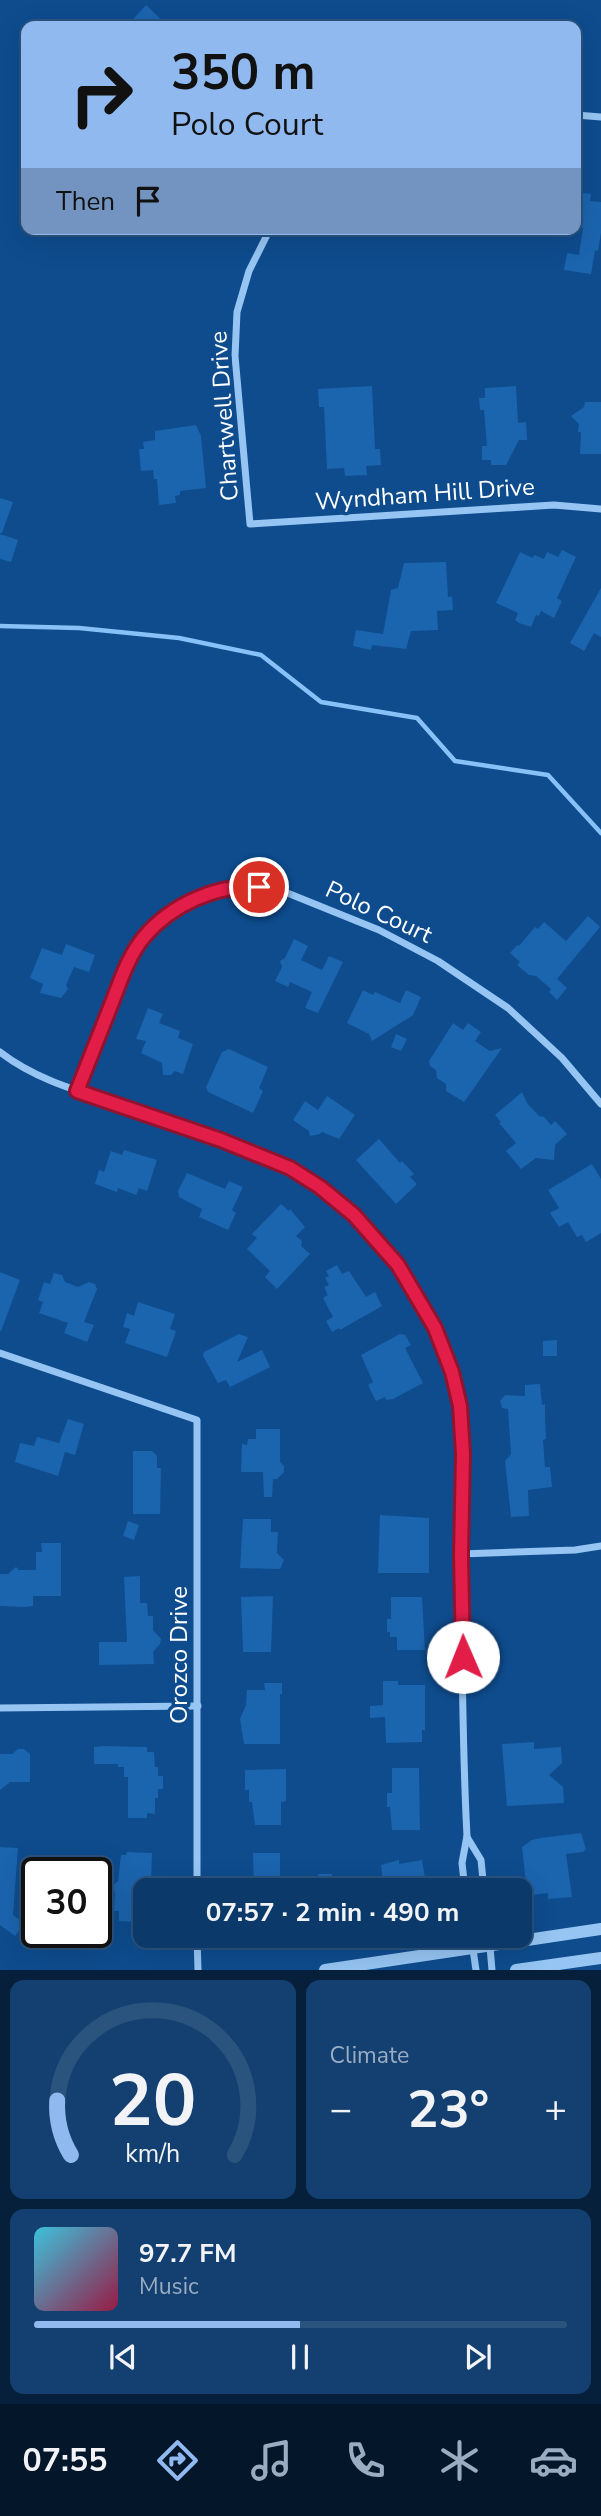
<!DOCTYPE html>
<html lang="en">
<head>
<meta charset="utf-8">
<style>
	body { margin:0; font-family:"Nunito Sans",sans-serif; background:#134070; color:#f1f3f6; height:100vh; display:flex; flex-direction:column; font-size:26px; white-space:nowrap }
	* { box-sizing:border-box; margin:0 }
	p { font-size:23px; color:#99acc1 }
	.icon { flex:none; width:38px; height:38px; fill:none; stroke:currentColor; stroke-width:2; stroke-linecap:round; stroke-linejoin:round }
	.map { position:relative; height:1970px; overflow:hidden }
	.drawer { display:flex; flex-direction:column; gap:10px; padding:10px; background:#061f3a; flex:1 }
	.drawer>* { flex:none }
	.top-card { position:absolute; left:21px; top:21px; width:560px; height:214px; border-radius:14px; box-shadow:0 7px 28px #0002,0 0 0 2px #2a537e; background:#90b9f0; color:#111; overflow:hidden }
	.speed { position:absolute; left:21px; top:1857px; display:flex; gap:14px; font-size:35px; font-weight:700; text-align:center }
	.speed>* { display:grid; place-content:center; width:91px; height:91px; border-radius:50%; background:#0a396a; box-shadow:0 7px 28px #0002,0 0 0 2px #2a537e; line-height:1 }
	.speed .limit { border:4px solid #111; border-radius:10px; background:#fff; color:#111 }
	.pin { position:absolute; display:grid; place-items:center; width:60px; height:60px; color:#fff; margin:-30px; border:4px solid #fff; border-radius:50%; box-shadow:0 2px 7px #0007 }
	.me { position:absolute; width:77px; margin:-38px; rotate:359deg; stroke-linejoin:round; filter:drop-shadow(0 0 5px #0008) }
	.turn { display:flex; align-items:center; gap:24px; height:147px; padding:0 35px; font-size:32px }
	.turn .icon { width:91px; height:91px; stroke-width:2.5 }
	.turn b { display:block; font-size:49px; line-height:60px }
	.then { display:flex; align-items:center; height:66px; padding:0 35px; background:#0003; gap:14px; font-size:26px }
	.big { font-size:52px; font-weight:700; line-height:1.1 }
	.drawer .card { flex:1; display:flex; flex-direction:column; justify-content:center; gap:10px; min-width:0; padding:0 24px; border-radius:14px; background:#134070 }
	.drawer .dial { align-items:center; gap:0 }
	.dial svg { height:182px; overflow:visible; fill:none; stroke:#2a537e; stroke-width:7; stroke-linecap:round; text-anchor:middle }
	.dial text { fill:#f1f3f6; stroke:none }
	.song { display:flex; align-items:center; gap:21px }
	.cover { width:84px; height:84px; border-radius:10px; background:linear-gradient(135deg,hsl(190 70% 55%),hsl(340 70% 35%)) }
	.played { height:7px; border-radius:4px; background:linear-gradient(90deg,#90b9f0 50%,#2a537e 50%) }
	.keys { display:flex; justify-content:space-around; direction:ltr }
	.heat { display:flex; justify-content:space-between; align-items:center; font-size:38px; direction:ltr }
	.drawer .tiles { flex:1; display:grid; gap:10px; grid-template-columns:1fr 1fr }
	.card:last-child { grid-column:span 2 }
	.trip { position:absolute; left:133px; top:1878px; width:399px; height:70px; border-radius:14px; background:#0a396a; box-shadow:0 7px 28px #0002,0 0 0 2px #2a537e; font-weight:700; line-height:70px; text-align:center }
	.dock { display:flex; height:112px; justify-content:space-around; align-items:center; background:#04172a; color:#99acc1 }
	.dock .icon { width:49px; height:49px }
	.dock .active { color:#90b9f0 }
	.dock b { font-size:32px; color:#f1f3f6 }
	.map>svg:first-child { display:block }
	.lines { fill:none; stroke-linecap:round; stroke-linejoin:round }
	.stream { stroke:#87c1f7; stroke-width:4.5 }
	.building { fill:#1b64ae }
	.minor { stroke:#96c5f3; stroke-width:7 }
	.tertiary { stroke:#96c5f3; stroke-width:12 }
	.route-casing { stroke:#92132f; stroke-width:18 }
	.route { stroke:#e11d48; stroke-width:12 }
	.labels { text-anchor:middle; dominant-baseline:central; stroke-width:7; stroke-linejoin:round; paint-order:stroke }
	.street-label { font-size:24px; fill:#fff; stroke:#0e4c8e }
</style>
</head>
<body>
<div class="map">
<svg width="601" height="1970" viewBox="0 0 601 1970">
	<rect width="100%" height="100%" fill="#0e4c8e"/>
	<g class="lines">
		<path class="stream" d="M0,626L79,628L179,638L261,655L321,702L417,718L455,761L548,775L601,833"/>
	</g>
	<g class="building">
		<path d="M146,5L168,26H127Z"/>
		<path d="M576,192L591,194L590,201L601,202V233L598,251L595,250L591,274L564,270L567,253L579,255L583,228L576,227Z"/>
		<path d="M372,386L375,449H380L381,465L366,466L367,475L345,476L344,468L327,469L324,407H319L318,389Z"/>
		<path d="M516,386L518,423L526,422L527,440H519L506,465H491V460H482V446H487L484,410H480L479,398H485V388Z"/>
		<path d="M585,402H601V454H580L581,432H578L579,424L571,416L584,407Z"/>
		<path d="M196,425L201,436L206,488L180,491V495L175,496L176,503L159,505L157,479H154L153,470L141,471L139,449H144L143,442L155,440V431Z"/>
		<path d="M0,498L13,502L2,533H0Z"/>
		<path d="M0,534L18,540L11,562L0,559Z"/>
		<path d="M562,550L576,557L557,598L562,601L554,618L541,611L539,616L536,615L531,627L519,623L515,620L518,613L496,603L520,552L533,558L534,555L544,559L547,552L558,557Z"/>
		<path d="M446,562L448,597L452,596L453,610L437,611L438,630L411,631L406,649L372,645L371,650L353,646L356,630L383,634L391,590L398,588L404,563Z"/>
		<path d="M601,588V637L594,633L584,651L570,643Z"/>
		<path d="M588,916L600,927L557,979L567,988L557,1000L549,992L551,989L536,976L529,975L517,965L520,962L510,953L517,945L519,946L535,927L538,929L544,922L566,941Z"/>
		<path d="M294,939L308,946L301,960L322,970L329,956L343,962L318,1013L305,1008L312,992L290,982L288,987L275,981L282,967L280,961L285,958Z"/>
		<path d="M66,944L95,955L89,972L74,967L66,985L68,989L61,998L40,993L43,984L30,978L42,948L62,955Z"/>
		<path d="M363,990L373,995L375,992L400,1003L406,990L421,997L413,1015L372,1041L369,1034L347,1023Z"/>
		<path d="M148,1008L163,1014L159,1023L180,1031L178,1038L193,1044L183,1074L175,1071L171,1075H163L162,1063L141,1053L146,1041L136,1039Z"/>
		<path d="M453,1023L463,1030L468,1023L481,1032L475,1041L490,1051L502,1048L464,1102L446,1091V1084L437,1078L436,1070L430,1066L429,1061Z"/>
		<path d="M396,1034L407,1039L401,1051L391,1047Z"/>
		<path d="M229,1049L268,1067L259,1088L263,1091L253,1113L208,1092L206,1087L222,1052Z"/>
		<path d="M522,1092L527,1103L539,1116L544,1117L551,1125L555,1121L567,1134L555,1145L554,1160L536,1158L521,1169L506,1151L516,1143L499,1123L501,1122L495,1115Z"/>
		<path d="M327,1096L355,1115L339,1139L322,1132L320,1134L310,1136L309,1131L293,1120L305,1101L318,1110Z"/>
		<path d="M379,1139L400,1163L402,1161L414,1174L410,1177L417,1184L396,1204L356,1160Z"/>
		<path d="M124,1150L157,1160L147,1191L139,1188L136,1195L118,1188L117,1192L95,1184L99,1170L104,1172L111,1151L122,1155Z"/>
		<path d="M592,1164L601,1179V1233L586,1242L582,1235L577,1237L568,1222L559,1227L550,1213L559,1208L548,1190Z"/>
		<path d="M187,1173L225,1189L229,1181L243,1187L232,1210L236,1213L228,1230L199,1217L202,1209L179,1197L178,1191Z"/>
		<path d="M281,1204L289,1211L290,1209L305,1227L296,1236L302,1241L301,1246L310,1254L277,1289L265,1277L270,1271L247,1249L257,1238L252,1234Z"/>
		<path d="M337,1265L342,1274L349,1271L366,1297L375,1292L382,1306L340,1330L339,1328L332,1332L326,1321L333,1317L323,1298L328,1295L324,1287L329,1285L325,1278L329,1276L326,1271Z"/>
		<path d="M0,1272L20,1280L1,1331H0Z"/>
		<path d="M54,1273L62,1275L65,1282L78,1287L89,1282L95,1284L97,1289L84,1322L94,1325L87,1342L64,1333L68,1323L39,1313L43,1302L38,1300L44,1282L50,1284Z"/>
		<path d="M138,1302L175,1314L170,1329L176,1331L167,1357L125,1343L130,1329L123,1327L127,1313L134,1316Z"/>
		<path d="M239,1334L248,1337L237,1362L262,1350L270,1367L230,1387L226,1380L218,1383L203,1356L204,1352Z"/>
		<path d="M400,1334L405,1335L411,1345L405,1348L423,1383L393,1399L386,1400L385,1397L376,1401L368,1385L373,1382L361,1355Z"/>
		<path d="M557,1340V1356H543V1341Z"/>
		<path d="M540,1384L542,1405L545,1404V1416L546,1439L543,1440L545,1467H550L552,1487L528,1490L529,1516L511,1517L505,1461L511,1454L508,1409L502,1408L500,1401L505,1395L525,1396V1385Z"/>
		<path d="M68,1419L84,1424L75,1455L65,1452L58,1476L15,1462L20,1443L34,1446L37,1437L59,1443Z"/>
		<path d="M256,1429H280V1462L284,1466V1472L277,1479H273L272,1497H264L263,1472H241L242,1444L247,1445L248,1439H256Z"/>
		<path d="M133,1451H152L157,1456V1468H161L160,1514H133Z"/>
		<path d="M380,1515L429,1518V1573H378Z"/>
		<path d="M243,1519H271V1532H278L277,1553L284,1560L280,1569L240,1568Z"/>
		<path d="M128,1521L139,1525L134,1540L123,1536Z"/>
		<path d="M41,1543H61V1596H33V1606L25,1607L0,1606V1574H8L16,1567L19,1570H36V1552H42Z"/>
		<path d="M140,1576V1603H147L148,1616H153V1630L161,1639L160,1644L153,1652L154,1664L99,1665V1642H127L124,1577Z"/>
		<path d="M273,1596L271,1652H243L241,1597Z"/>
		<path d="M391,1597H422L425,1650H397V1637H390V1632H387V1619H391Z"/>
		<path d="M383,1681H398V1685H425V1730H422V1742L386,1743L385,1717L370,1718V1706L383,1705Z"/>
		<path d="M264,1683H282V1694H280V1744H244L240,1719L246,1705L247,1690H265Z"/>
		<path d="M534,1742V1749L561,1747L562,1763L549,1775L563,1787L564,1803L507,1806L502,1744Z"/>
		<path d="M103,1746L147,1747V1752H154L155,1767H158V1776H163V1789H158V1798H155V1814L147,1813V1818H128V1777H124V1767H118V1764H94V1747Z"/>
		<path d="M18,1749H24L30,1754V1782H10L0,1790V1754H12Z"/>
		<path d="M392,1768H419L420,1830H392L390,1807H387V1793H392Z"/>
		<path d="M286,1769V1801L281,1802V1825H255L252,1802H249V1790H245V1770Z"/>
		<path d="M581,1833L586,1849L583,1852L566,1854L572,1897L548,1899V1893L531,1895L530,1882L526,1883L522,1847L532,1840L540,1838Z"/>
		<path d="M0,1847L18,1848L13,1915L24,1923L15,1936L0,1925Z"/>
		<path d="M127,1852L152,1853L151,1881H147L145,1899H143L142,1922L119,1921V1911H114L115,1892L110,1888L118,1881L121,1855H126Z"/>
		<path d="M253,1853H280V1890H254Z"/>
		<path d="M399,1860V1864L422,1860L425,1878L416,1880L418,1890H384L381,1865Z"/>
		<rect x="318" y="1874" width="14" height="16"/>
	</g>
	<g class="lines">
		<g class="minor">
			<path d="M576,115L601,117"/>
			<path d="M270,229L249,271L237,312L235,356L250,524L554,505L601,509"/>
			<path d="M0,1052C31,1076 68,1088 105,1100C166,1121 231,1137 288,1167C372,1211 449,1314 460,1409C465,1458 460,1507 461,1557C462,1650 462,1743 467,1836L462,1863L465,1890"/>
			<path d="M77,1091L128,964L143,938L171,912L200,897L243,886L275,888L379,930L438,961L508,1008L562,1058L601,1104"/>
			<path d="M0,1353L197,1420V1890"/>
			<path d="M461,1554L575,1550L601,1546"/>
			<path d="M0,1708L198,1706"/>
			<path d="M467,1837L481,1860L484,1890"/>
			<path d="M197,1936L198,1970"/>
			<path d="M471,1936L476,1970"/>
			<path d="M489,1936L492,1970"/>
		</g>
		<g class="tertiary">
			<path d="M325,1970L601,1929"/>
			<path d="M516,1970L601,1958"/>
		</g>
	</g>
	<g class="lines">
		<defs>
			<path id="route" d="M259,887C216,884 171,905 144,937C129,955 121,979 113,1000C101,1031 89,1061 77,1091L221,1140L290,1168L320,1187L354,1215L398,1265L435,1328L452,1372L460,1406L463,1454L461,1554L463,1657"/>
		</defs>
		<use href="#route" class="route-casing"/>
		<use href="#route" class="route"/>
	</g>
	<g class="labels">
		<g class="street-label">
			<text transform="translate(224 416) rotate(-94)">Chartwell Drive</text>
			<text transform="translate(425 494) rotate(-4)">Wyndham Hill Drive</text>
			<text transform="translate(379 912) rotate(25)">Polo Court</text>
			<text transform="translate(179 1655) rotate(-90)">Orozco Drive</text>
		</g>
	</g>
</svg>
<div class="speed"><div class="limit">30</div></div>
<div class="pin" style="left:259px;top:887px;background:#d93025"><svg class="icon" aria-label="arrive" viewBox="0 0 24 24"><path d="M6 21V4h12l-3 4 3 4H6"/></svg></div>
<svg class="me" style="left:463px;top:1657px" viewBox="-20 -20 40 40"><circle r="19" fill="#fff"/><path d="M0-13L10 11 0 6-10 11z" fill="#e11d48"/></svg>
<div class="trip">07:57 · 2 min · 490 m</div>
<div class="top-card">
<div class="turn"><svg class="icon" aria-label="right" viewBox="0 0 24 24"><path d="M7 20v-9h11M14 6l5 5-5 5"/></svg><div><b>350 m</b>Polo Court</div></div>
<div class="then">Then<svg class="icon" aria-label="arrive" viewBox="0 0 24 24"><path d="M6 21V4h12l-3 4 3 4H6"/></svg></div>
</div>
</div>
<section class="drawer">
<div class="tiles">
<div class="card dial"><svg viewBox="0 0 100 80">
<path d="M14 69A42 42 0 1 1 86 69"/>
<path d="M14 69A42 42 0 0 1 8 45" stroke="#90b9f0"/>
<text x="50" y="56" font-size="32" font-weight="700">20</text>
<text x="50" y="72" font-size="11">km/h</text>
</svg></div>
<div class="card"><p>Climate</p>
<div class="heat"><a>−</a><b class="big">23°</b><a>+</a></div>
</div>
<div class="card">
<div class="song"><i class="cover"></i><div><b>97.7 FM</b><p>Music</p></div></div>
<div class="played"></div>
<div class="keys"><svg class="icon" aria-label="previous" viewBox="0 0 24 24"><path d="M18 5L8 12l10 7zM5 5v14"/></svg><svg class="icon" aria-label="pause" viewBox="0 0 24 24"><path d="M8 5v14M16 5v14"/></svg><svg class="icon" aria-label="next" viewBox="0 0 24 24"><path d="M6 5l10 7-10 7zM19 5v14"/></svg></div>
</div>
</div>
</section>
<nav class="dock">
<b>07:55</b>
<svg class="icon active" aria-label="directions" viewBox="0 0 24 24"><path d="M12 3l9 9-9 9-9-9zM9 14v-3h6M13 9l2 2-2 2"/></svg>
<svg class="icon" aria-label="music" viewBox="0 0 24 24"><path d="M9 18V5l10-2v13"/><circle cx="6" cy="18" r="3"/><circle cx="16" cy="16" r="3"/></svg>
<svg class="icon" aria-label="phone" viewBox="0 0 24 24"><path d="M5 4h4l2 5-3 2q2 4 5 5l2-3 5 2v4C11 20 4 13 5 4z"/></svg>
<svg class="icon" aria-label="climate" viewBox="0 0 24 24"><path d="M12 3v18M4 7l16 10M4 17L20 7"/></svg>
<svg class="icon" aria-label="car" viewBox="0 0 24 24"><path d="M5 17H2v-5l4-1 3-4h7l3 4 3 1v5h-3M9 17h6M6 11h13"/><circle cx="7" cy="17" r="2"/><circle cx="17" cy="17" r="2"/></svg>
</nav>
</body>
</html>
